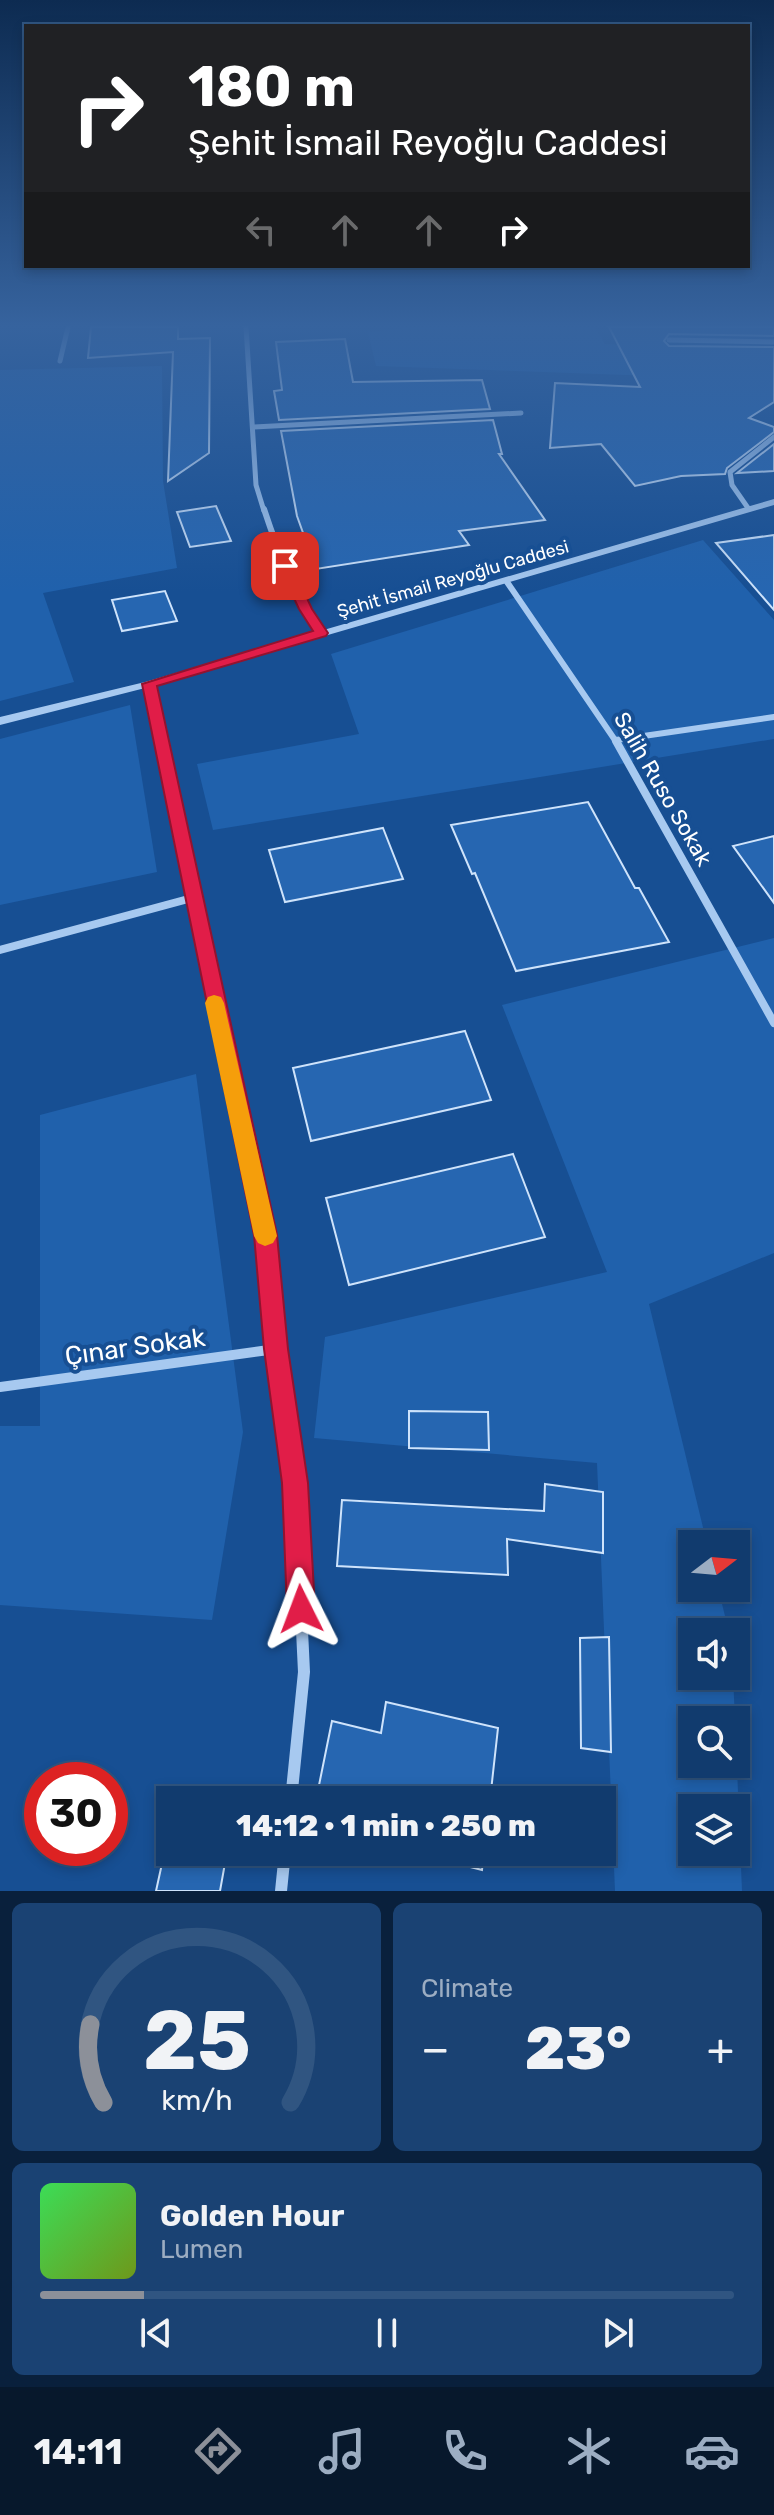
<!DOCTYPE html>
<html lang="en">
<head>
<meta charset="utf-8">
<style>
	body { margin:0; font-family:Rubik,sans-serif; background:#1a4273; color:#f1f3f6; height:100vh; display:flex; flex-direction:column; font-size:30px; white-space:nowrap }
	* { box-sizing:border-box; margin:0 }
	p { font-size:26px; color:#9cadc2 }
	.icon { flex:none; width:44px; height:44px; fill:none; stroke:currentColor; stroke-width:2; stroke-linecap:round; stroke-linejoin:round }
	.map { position:relative; height:1891px; overflow:hidden }
	.side { display:flex; flex-direction:column; gap:12px; padding:12px; background:#09203c; flex:1 }
	.side>* { flex:none }
	.hud { position:absolute; left:24px; top:24px; width:726px; height:244px; border-radius:0px; box-shadow:0 4px 12px #0003,0 0 0 2px #305581; background:#202124; color:#fff; overflow:hidden }
	.needle { width:52px; rotate:74deg }
	.fabs { position:absolute; left:678px; top:1530px; display:grid; gap:16px }
	.fabs a { display:grid; place-items:center; width:72px; height:72px; border-radius:0px; background:#113b6e; box-shadow:0 4px 12px #0003,0 0 0 2px #305581; font-size:40px }
	.speed { position:absolute; left:24px; top:1762px; display:flex; gap:16px; font-size:40px; font-weight:700; text-align:center }
	.speed>* { display:grid; place-content:center; width:104px; height:104px; border-radius:50%; background:#113b6e; box-shadow:0 4px 12px #0003,0 0 0 2px #305581; line-height:1 }
	.speed .limit { border:12px solid #d22; background:#fff; color:#111 }
	.pin { position:absolute; display:grid; place-items:center; width:68px; height:68px; color:#fff; margin:-34px; border-radius:16px; box-shadow:0 4px 12px #0006 }
	.me { position:absolute; width:88px; margin:-44px; rotate:357deg; stroke-linejoin:round; filter:drop-shadow(0 0 6px #0008) }
	.turn { display:flex; align-items:center; gap:28px; height:168px; padding:0 32px; font-size:36px }
	.turn .icon { width:104px; height:104px; stroke-width:2.5 }
	.turn b { display:block; font-size:56px; line-height:68px }
	.lanes { display:flex; align-items:center; height:76px; padding:0 32px; background:#0003; justify-content:center; gap:40px; direction:ltr }
	.lanes .off { opacity:.35 }
	.big { font-size:60px; font-weight:800; line-height:1.1 }
	.side .widget { flex:1; display:flex; flex-direction:column; justify-content:center; gap:12px; min-width:0; padding:0 28px; border-radius:12px; background:#1a4273 }
	.side .dial { align-items:center; gap:0 }
	.dial svg { height:208px; overflow:visible; fill:none; stroke:#305581; stroke-width:7; stroke-linecap:round; text-anchor:middle }
	.dial text { fill:#f1f3f6; stroke:none }
	.song { display:flex; align-items:center; gap:24px }
	.cover { width:96px; height:96px; border-radius:12px; background:linear-gradient(135deg,hsl(130 70% 55%),hsl(80 70% 35%)) }
	.played { height:8px; border-radius:4px; background:linear-gradient(90deg,#8c9099 15%,#305581 15%) }
	.keys { display:flex; justify-content:space-around; direction:ltr }
	.heat { display:flex; justify-content:space-between; align-items:center; font-size:44px; direction:ltr }
	.side .tiles { flex:1; display:grid; gap:12px; grid-template-columns:1fr 1fr }
	.widget:last-child { grid-column:span 2 }
	.trip { position:absolute; left:156px; top:1786px; width:460px; height:80px; border-radius:0px; background:#113b6e; box-shadow:0 4px 12px #0003,0 0 0 2px #305581; font-weight:800; line-height:80px; text-align:center }
	.tab-bar { display:flex; height:128px; justify-content:space-around; align-items:center; background:#07182c; color:#9cadc2 }
	.tab-bar .icon { width:56px; height:56px }
	.tab-bar .active { color:#8c9099 }
	.tab-bar b { font-size:36px; color:#f1f3f6 }
	.map>svg:first-child { display:block }
	.green { fill:#2061ac; fill-rule:evenodd }
	.building { fill:#2666b1; stroke:#cee3fb; stroke-width:2 }
	.lines { fill:none; stroke-linecap:round; stroke-linejoin:round }
	.minor-far4 { stroke:#a7c9f0; stroke-width:5 }
	.minor-far3 { stroke:#a7c9f0; stroke-width:6 }
	.minor-far2 { stroke:#a7c9f0; stroke-width:8 }
	.minor-far1 { stroke:#a7c9f0; stroke-width:10 }
	.minor { stroke:#a7c9f0; stroke-width:12 }
	.tertiary { fill:#a7c9f0; fill-rule:evenodd }
	.route { fill:#e11d48; stroke:#92132f; stroke-width:2 }
	.slow { fill:#f59e0b }
	.labels { text-anchor:middle; dominant-baseline:central; stroke-width:8; stroke-linejoin:round; paint-order:stroke }
	.far-street-label { font-size:18px; fill:#fff; stroke:#174f93 }
	.street-label { font-size:22px; fill:#fff; stroke:#174f93 }
	.near-street-label { font-size:26px; fill:#fff; stroke:#174f93 }
</style>
</head>
<body>
<div class="map">
<svg width="774" height="1891" viewBox="0 0 774 1891">
	<rect width="100%" height="100%" fill="#174f93"/>
	<g class="green">
		<path d="M415,327H595L605,344L666,347L682,377L376,366L368,332Z"/>
		<path d="M162,366L163,481L177,568L43,593L74,682L0,701V370Z"/>
		<path d="M703,540L774,620V739L213,830L197,764L359,734L331,654Z"/>
		<path d="M130,705L157,872L0,905V739Z"/>
		<path d="M774,938V1253L649,1304L707,1544H692V1588H718L729,1632H692V1676H733L735,1720H692V1764H736V1743L742,1891H615L597,1463L314,1438L325,1337L607,1272L502,1005ZM692,1808H736V1852H692Z"/>
		<path d="M196,1074L243,1432L212,1620L0,1605V1426H40V1115Z"/>
	</g>
	<g class="building">
		<path d="M91,327H178V339L210,338L209,453L168,481L173,352L88,358Z"/>
		<path d="M609,327H774V336L669,334L664,341L669,346L774,347V402L749,418L774,427V432L727,468L725,474L681,476L635,486L601,444L550,448L555,383L640,387Z"/>
		<path d="M345,339L353,382L482,380L490,409L279,420L274,391L282,390L276,342Z"/>
		<path d="M493,420L502,454H499L545,520L459,531L469,545L316,569L297,516L281,431Z"/>
		<path d="M774,444V471L737,473Z"/>
		<path d="M216,506L231,541L190,547L177,512Z"/>
		<path d="M774,535V610L716,543Z"/>
		<path d="M165,591L177,621L122,631L112,600Z"/>
		<path d="M588,802L635,888H639L669,942L516,971L475,873L472,874L451,825Z"/>
		<path d="M383,828L403,879L285,902L269,850Z"/>
		<path d="M774,836V903L733,846Z"/>
		<path d="M465,1031L491,1100L311,1141L293,1068Z"/>
		<path d="M513,1154L545,1237L349,1285L326,1198Z"/>
		<path d="M409,1411L488,1412L489,1450L409,1448Z"/>
		<path d="M545,1484L603,1492V1553L507,1539L508,1575L337,1566L342,1500L544,1511Z"/>
		<path d="M609,1637L611,1752L581,1748L580,1638Z"/>
		<path d="M386,1702L498,1728L490,1800H316L332,1721L381,1733Z"/>
		<path d="M170,1827V1852H227L220,1891H156Z"/>
		<path d="M411,1852H484L482,1870Z"/>
	</g>
	<g class="lines">
		<g class="minor-far4">
			<path d="M246,327L256,485L264,511"/>
			<path d="M669,340L774,342"/>
			<path d="M60,361L68,327"/>
			<path d="M253,427L521,413"/>
			<path d="M748,508L732,485L730,472L774,437"/>
		</g>
		<g class="minor-far3">
			<path d="M264,509C278,552 295,595 321,633"/>
			<path d="M507,582L617,743"/>
			<path d="M149,684L161,743"/>
			<path d="M616,740L774,717"/>
		</g>
		<g class="minor-far2">
			<path d="M161,741L224,1038"/>
			<path d="M616,741L774,1023"/>
			<path d="M0,950L192,898"/>
		</g>
		<g class="minor-far1">
			<path d="M223,1036L265,1235L285,1414"/>
			<path d="M0,1387L276,1349"/>
		</g>
		<g class="minor">
			<path d="M285,1412L295,1483L304,1672L291,1800"/>
			<path d="M281,1891L285,1852"/>
		</g>
		<path class="tertiary" d="M774,499V505L153,686L0,725V717L145,682Z"/>
	</g>
	<linearGradient id="sky" x2="0" y2="1"><stop stop-color="#0d2b51"/><stop offset="0.55" stop-color="#36639e"/><stop offset="1" stop-color="#36639e" stop-opacity="0"/></linearGradient>
	<rect width="774" height="592" fill="url(#sky)"/>
	<path class="route" d="M285,562L292,566L312,609L328,633L326,636L157,686L277,1235L288,1349L308,1483L315,1609L311,1619L301,1623L291,1619L287,1609L282,1483L264,1349L254,1235L142,684L313,631L299,609L279,566Z"/>
	<path class="slow" d="M214,995L221,997L224,1003L277,1236L273,1243L265,1246L258,1243L254,1236L205,1003L208,997Z"/>
	<g class="labels">
		<g class="far-street-label">
			<text transform="translate(453 579) rotate(-16)">Şehit İsmail Reyoğlu Caddesi</text>
		</g>
		<g class="street-label">
			<text transform="translate(663 789) rotate(60)">Salih Ruso Sokak</text>
		</g>
		<g class="near-street-label">
			<text transform="translate(135 1347) rotate(-8)">Çınar Sokak</text>
		</g>
	</g>
</svg>
<div class="fabs">
<a><svg class="needle" viewBox="-14 -14 28 28"><path d="M0-13l5 13h-10z" fill="#e53935"/><path d="M0 13l5-13h-10z" fill="#9cadc2"/></svg></a>
<a><svg class="icon" aria-label="sound" viewBox="0 0 24 24"><path d="M4 9h4l5-4v14l-5-4H4zM17 9q2 3 0 6"/></svg></a>
<a><svg class="icon" aria-label="search" viewBox="0 0 24 24"><circle cx="10" cy="10" r="6"/><path d="M15 15l6 6"/></svg></a>
<a><svg class="icon" aria-label="layers" viewBox="0 0 24 24"><path d="M12 4l9 5-9 5-9-5zM3 14l9 5 9-5"/></svg></a>
</div>
<div class="speed"><div class="limit">30</div></div>
<div class="pin" style="left:285px;top:566px;background:#d93025"><svg class="icon" aria-label="arrive" viewBox="0 0 24 24"><path d="M6 21V4h12l-3 4 3 4H6"/></svg></div>
<svg class="me" style="left:301px;top:1609px" viewBox="-20 -20 40 40"><path d="M0-17L14 15 0 8-14 15z" fill="#e11d48" stroke="#fff" stroke-width="4"/></svg>
<div class="trip">14:12 · 1 min · 250 m</div>
<div class="hud">
<div class="turn"><svg class="icon" aria-label="right" viewBox="0 0 24 24"><path d="M7 20v-9h11M14 6l5 5-5 5"/></svg><div><b>180 m</b>Şehit İsmail Reyoğlu Caddesi</div></div>
<div class="lanes"><svg class="icon off" aria-label="left" viewBox="0 0 24 24"><path d="M17 20v-9H6M10 6l-5 5 5 5"/></svg><svg class="icon off" aria-label="ahead" viewBox="0 0 24 24"><path d="M12 20V5M6 11l6-6 6 6"/></svg><svg class="icon off" aria-label="ahead" viewBox="0 0 24 24"><path d="M12 20V5M6 11l6-6 6 6"/></svg><svg class="icon" aria-label="right" viewBox="0 0 24 24"><path d="M7 20v-9h11M14 6l5 5-5 5"/></svg></div>
</div>
</div>
<section class="side">
<div class="tiles">
<div class="widget dial"><svg viewBox="0 0 100 80">
<path d="M14 69A42 42 0 1 1 86 69"/>
<path d="M14 69A42 42 0 0 1 9 39" stroke="#8c9099"/>
<text x="50" y="56" font-size="32" font-weight="700">25</text>
<text x="50" y="72" font-size="11">km/h</text>
</svg></div>
<div class="widget"><p>Climate</p>
<div class="heat"><a>−</a><b class="big">23°</b><a>+</a></div>
</div>
<div class="widget">
<div class="song"><i class="cover"></i><div><b>Golden Hour</b><p>Lumen</p></div></div>
<div class="played"></div>
<div class="keys"><svg class="icon" aria-label="previous" viewBox="0 0 24 24"><path d="M18 5L8 12l10 7zM5 5v14"/></svg><svg class="icon" aria-label="pause" viewBox="0 0 24 24"><path d="M8 5v14M16 5v14"/></svg><svg class="icon" aria-label="next" viewBox="0 0 24 24"><path d="M6 5l10 7-10 7zM19 5v14"/></svg></div>
</div>
</div>
</section>
<nav class="tab-bar">
<b>14:11</b>
<svg class="icon active" aria-label="directions" viewBox="0 0 24 24"><path d="M12 3l9 9-9 9-9-9zM9 14v-3h6M13 9l2 2-2 2"/></svg>
<svg class="icon" aria-label="music" viewBox="0 0 24 24"><path d="M9 18V5l10-2v13"/><circle cx="6" cy="18" r="3"/><circle cx="16" cy="16" r="3"/></svg>
<svg class="icon" aria-label="phone" viewBox="0 0 24 24"><path d="M5 4h4l2 5-3 2q2 4 5 5l2-3 5 2v4C11 20 4 13 5 4z"/></svg>
<svg class="icon" aria-label="climate" viewBox="0 0 24 24"><path d="M12 3v18M4 7l16 10M4 17L20 7"/></svg>
<svg class="icon" aria-label="car" viewBox="0 0 24 24"><path d="M5 17H2v-5l4-1 3-4h7l3 4 3 1v5h-3M9 17h6M6 11h13"/><circle cx="7" cy="17" r="2"/><circle cx="17" cy="17" r="2"/></svg>
</nav>
</body>
</html>
